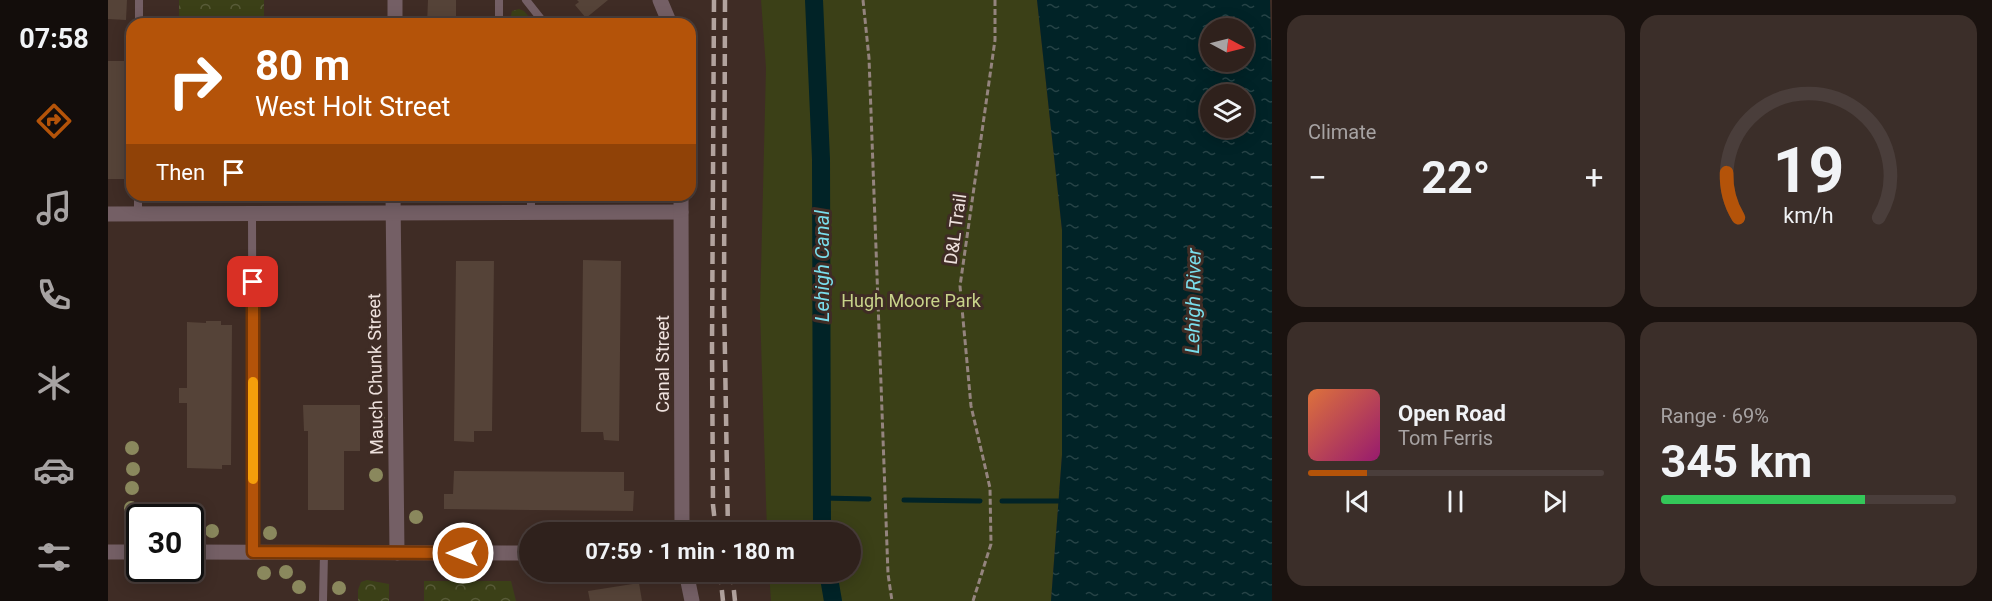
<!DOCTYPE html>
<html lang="en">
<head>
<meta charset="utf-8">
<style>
	body { margin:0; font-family:Roboto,sans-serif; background:#3b2e29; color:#f1f3f6; height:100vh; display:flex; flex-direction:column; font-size:22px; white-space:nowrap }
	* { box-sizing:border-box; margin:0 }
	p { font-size:20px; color:#a7a3a3 }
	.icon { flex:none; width:33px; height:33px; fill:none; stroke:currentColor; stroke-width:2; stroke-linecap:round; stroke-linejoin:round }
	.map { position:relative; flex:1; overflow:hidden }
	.side { display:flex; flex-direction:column; gap:15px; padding:15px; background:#1a120f; width:720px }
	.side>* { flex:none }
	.banner { position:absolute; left:18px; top:18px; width:570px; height:183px; border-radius:18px; box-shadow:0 3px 15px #0003,0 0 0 2px #4a3e3b; background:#b45309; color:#fff; overflow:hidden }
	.needle { width:39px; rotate:97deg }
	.tools { position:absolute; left:1092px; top:18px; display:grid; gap:12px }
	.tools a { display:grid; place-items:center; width:54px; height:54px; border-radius:50%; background:#2f211c; box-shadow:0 3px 15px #0003,0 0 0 2px #4a3e3b; font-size:30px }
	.speed { position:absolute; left:18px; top:504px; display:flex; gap:12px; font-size:30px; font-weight:700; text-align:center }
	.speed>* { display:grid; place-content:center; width:78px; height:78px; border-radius:50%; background:#2f211c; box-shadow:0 3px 15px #0003,0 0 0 2px #4a3e3b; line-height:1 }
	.speed .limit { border:3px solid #111; border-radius:9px; background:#fff; color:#111 }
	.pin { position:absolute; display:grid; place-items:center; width:51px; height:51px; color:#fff; margin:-26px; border-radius:12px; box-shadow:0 3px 9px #0006 }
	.me { position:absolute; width:66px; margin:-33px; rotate:270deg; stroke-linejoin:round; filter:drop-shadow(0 0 4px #0008) }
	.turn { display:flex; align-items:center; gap:21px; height:126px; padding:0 30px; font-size:27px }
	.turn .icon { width:78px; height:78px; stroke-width:2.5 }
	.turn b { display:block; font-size:42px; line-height:51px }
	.then { display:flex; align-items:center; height:57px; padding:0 30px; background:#0003; gap:12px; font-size:22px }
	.big { font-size:45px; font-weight:700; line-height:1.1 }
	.side .card { flex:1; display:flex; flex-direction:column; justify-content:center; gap:9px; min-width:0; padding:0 21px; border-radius:18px; background:#3b2e29 }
	.side .dial { align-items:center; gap:0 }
	.dial svg { height:156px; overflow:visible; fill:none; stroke:#4a3e3b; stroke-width:7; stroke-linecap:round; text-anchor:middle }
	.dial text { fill:#f1f3f6; stroke:none }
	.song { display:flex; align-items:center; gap:18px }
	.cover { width:72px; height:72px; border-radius:9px; background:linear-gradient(135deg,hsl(20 70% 55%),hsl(320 70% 35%)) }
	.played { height:6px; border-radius:3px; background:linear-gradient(90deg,#b45309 20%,#4a3e3b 20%) }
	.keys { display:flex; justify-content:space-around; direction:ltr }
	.heat { display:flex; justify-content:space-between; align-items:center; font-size:33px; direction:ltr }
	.charge { height:9px; border-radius:4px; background:linear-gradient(90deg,#34c759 69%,#4a3e3b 0) }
	.side .tiles { flex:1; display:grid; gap:15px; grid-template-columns:repeat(2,1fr) }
	.trip { position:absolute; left:411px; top:522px; width:342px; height:60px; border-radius:30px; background:#2f211c; box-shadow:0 3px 15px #0003,0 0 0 2px #4a3e3b; font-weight:700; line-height:60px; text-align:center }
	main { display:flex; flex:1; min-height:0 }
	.tabs { display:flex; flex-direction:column; width:108px; justify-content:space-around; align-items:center; background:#130d0b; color:#a7a3a3 }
	.tabs .icon { width:42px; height:42px }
	.tabs .current { color:#b45309 }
	.tabs b { font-size:27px; color:#f1f3f6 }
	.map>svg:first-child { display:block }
	.grass { fill:url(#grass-tufts) }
	.forest { fill:url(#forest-crowns) }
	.park { fill:#3b4017 }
	.water { fill:url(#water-ripples); fill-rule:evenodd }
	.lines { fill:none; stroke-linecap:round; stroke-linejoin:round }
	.stream { stroke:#012327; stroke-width:5 }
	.canal { stroke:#012327; stroke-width:18 }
	.building { fill:#554338 }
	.path { stroke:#94847e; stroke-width:3; stroke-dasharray:6 3; stroke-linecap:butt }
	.service { stroke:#745f65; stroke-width:8 }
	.minor { stroke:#745f65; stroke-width:15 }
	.tertiary { stroke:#745f65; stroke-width:15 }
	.rail { stroke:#b2a39e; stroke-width:4.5; stroke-dasharray:12 6; stroke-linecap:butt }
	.tree { fill:#8a885d }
	.route-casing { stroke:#753606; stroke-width:15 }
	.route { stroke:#b45309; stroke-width:10 }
	.slow { stroke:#f59e0b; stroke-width:10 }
	.labels { text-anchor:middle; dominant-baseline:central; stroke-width:6; stroke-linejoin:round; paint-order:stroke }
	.street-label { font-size:18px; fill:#eee1dd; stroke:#3f2c25 }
	.park-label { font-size:18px; fill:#c8d38a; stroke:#3f2c25 }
	.water-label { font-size:20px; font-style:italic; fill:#7addeb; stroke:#3f2c25 }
</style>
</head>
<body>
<main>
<nav class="tabs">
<b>07:58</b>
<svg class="icon current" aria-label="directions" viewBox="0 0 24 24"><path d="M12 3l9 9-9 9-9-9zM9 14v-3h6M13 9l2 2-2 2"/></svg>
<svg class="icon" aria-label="music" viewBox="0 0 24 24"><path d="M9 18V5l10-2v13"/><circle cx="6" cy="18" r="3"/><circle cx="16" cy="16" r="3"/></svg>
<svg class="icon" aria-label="phone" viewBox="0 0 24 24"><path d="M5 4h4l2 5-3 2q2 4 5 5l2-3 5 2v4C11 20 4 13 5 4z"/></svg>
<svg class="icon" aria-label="climate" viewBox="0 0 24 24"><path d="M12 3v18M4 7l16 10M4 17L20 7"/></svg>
<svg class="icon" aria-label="car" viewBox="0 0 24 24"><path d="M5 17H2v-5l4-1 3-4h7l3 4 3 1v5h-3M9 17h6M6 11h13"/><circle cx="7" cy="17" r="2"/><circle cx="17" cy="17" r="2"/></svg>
<svg class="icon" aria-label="filters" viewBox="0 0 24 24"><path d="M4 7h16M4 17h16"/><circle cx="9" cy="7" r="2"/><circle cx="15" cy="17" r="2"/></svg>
</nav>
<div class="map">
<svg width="1164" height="601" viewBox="0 0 1164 601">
	<defs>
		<pattern id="grass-tufts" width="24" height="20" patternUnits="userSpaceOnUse" patternTransform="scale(1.5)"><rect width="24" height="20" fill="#3b4017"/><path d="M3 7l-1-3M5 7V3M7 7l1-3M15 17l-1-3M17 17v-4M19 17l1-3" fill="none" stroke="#585b38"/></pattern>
		<pattern id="forest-crowns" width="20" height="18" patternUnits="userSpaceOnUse" patternTransform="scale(1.5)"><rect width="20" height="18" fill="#3b4017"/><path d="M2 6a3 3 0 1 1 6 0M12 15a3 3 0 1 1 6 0" fill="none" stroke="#585b38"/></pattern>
		<pattern id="water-ripples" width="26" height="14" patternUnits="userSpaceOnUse" patternTransform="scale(1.5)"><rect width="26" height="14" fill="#012327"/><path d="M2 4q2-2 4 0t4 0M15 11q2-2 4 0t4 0" fill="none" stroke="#264346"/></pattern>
	</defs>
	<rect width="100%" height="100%" fill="#3f2c25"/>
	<path class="grass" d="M411,9L416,11L427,24H401L404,11Z"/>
	<g class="forest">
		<rect x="71" y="0" width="85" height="24"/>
		<path d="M259,580L281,584V601H250V590L253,582Z"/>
		<path d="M316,581H403L408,601H316Z"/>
	</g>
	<path class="park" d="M653,0H929L954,230V455L943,601H663L661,572H742V532H659L652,310L658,68Z"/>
	<path class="water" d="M929,0H1162L1164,78V601H943L954,455V230ZM1102,28H1136V62H1102ZM1102,94H1136V128H1102Z"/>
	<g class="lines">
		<g class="stream">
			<path d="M714,498L761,499"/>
			<path d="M796,500L872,501"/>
			<path d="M894,501H950"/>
		</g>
		<g class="canal">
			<path d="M706,0L713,159L714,532"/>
			<path d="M720,572L725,601"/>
		</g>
	</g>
	<g class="building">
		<path d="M0,0H19L18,20L0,19Z"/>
		<path d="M320,0H348V21L346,24H319Z"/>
		<path d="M469,0H500L478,18L467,5L471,2Z"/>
		<path d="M0,61H20L19,179H0Z"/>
		<path d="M475,260L513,261L511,441L496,440L495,432H473Z"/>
		<path d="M348,261H386L384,431H366V442L346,441Z"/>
		<path d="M98,321H113V325H124L123,465H114V469L79,468V403H71V388H79V322L98,323Z"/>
		<path d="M195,405H252V451H236V510H200V431H196Z"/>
		<path d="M346,471L516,472V491H526L525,511L336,509V494H345Z"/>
		<path d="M531,583L534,601H482L480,591Z"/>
	</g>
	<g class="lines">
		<g class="path">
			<path d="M755,0L761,58L780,574L784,601"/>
			<path d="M865,601L883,544L882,488L863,406L852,286L887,40V0"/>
		</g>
		<g class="service">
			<path d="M418,0L437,24"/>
			<path d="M31,24V0"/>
			<path d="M391,24V0"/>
			<path d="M423,213V195"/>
			<path d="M30,214V195"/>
			<path d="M144,214L145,553"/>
			<path d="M215,601L216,553"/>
		</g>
		<g class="minor">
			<path d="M287,24V0"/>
			<path d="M285,195L289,553"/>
			<path d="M0,214L573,212"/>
			<path d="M0,552H32"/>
			<path d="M82,552L422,553"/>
		</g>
		<g class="tertiary">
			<path d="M552,0L562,24"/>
			<path d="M573,195L574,532"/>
			<path d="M578,572L584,601"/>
		</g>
		<g class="rail">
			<path d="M606,0L604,347L605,505L608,532"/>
			<path d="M617,0L616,298L620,532"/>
			<path d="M612,572L615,601"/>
			<path d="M624,572L627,601"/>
		</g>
	</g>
	<g class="tree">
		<circle cx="270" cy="417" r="7"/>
		<circle cx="24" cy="448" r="7"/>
		<circle cx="25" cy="469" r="7"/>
		<circle cx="268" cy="475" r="7"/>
		<circle cx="24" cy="488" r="7"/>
		<circle cx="23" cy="508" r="7"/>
		<circle cx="75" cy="510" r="7"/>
		<circle cx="308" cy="517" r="7"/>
		<circle cx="104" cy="531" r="7"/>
		<circle cx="162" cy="533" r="7"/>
		<circle cx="339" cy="538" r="7"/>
		<circle cx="178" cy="572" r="7"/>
		<circle cx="156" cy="573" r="7"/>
		<circle cx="191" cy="587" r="7"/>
		<circle cx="231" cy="588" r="7"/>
	</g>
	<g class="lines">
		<defs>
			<path id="route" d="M145,282V552L355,553"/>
		</defs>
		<use href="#route" class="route-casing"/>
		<use href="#route" class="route"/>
		<path class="slow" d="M145,382V479"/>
	</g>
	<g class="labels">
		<g class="street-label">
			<text transform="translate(847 229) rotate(-82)">D&amp;L Trail</text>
			<text transform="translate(554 364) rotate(-90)">Canal Street</text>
			<text transform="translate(267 374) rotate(-91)">Mauch Chunk Street</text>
		</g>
		<g class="park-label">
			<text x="803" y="300">Hugh Moore Park</text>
		</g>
		<g class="water-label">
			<text transform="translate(714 266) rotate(-90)">Lehigh Canal</text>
			<text transform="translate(1085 301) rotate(-89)">Lehigh River</text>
		</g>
	</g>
</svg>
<div class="tools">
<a><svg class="needle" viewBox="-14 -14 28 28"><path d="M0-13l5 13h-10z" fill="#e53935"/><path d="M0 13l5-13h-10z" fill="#a7a3a3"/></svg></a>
<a><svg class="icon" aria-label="layers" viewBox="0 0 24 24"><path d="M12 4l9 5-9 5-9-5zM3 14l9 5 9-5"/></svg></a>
</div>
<div class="speed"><div class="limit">30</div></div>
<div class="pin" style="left:145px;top:282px;background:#d93025"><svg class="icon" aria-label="arrive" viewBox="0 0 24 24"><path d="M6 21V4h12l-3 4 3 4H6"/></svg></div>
<svg class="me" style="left:355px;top:553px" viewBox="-20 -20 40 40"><circle r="17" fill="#b45309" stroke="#fff" stroke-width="3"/><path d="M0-11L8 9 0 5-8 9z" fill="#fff"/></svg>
<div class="trip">07:59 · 1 min · 180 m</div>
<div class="banner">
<div class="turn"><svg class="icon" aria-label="right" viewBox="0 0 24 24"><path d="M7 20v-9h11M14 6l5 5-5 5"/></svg><div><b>80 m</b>West Holt Street</div></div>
<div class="then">Then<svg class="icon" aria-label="arrive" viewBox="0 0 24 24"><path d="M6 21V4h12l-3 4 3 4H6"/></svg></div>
</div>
</div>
<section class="side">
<div class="tiles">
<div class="card"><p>Climate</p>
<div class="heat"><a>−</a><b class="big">22°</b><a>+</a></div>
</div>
<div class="card dial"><svg viewBox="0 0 100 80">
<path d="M14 69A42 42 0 1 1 86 69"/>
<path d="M14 69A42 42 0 0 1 8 46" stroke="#b45309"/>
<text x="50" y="56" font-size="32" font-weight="700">19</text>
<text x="50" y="72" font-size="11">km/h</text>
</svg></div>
<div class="card">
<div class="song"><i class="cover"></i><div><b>Open Road</b><p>Tom Ferris</p></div></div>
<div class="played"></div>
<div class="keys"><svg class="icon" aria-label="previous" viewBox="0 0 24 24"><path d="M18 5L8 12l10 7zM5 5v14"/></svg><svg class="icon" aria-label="pause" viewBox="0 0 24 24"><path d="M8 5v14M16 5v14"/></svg><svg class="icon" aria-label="next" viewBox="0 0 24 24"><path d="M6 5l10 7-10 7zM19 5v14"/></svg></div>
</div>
<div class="card"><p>Range · 69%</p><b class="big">345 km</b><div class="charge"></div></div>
</div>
</section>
</main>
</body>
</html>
